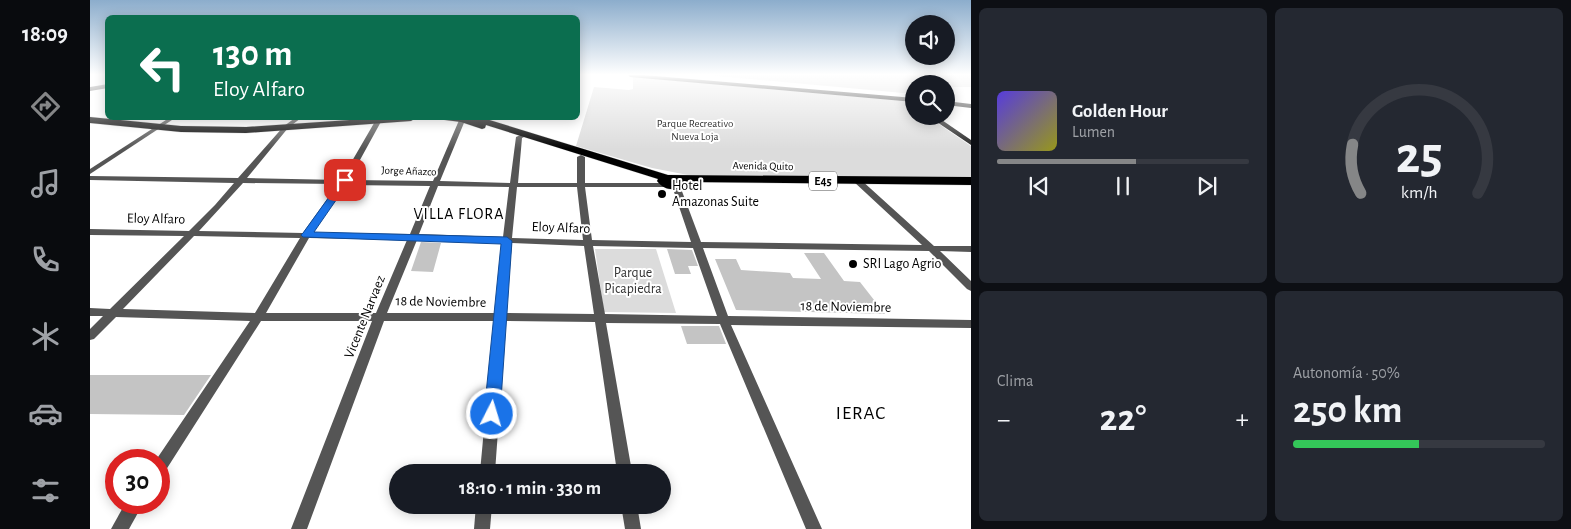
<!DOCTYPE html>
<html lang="es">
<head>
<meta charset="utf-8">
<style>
	body { margin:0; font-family:"Alegreya Sans",sans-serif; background:#242831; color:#f1f3f6; height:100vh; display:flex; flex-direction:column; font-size:19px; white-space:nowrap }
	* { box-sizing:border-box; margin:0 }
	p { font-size:16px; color:#9ea1a6 }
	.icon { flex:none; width:28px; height:28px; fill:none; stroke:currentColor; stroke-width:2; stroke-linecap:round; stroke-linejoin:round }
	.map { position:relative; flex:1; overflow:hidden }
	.drawer { display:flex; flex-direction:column; gap:8px; padding:8px; background:#0d0f14; width:600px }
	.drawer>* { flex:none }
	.banner { position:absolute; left:15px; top:15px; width:475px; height:105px; border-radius:8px; box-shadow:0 2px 12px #0003; background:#0b6e4f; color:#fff; overflow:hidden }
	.buttons { position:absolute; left:815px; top:15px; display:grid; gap:10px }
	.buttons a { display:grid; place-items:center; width:50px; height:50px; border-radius:50%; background:#171b24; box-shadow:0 2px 12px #0003; font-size:25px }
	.speed { position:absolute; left:15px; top:449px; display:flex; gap:10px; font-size:25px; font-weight:700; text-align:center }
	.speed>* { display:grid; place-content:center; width:65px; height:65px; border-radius:50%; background:#171b24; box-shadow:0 2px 12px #0003; line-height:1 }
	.speed .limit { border:8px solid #d22; background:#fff; color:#111 }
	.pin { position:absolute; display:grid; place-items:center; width:42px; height:42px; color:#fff; margin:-21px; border-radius:10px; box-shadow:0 2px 8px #0006 }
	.me { position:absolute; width:55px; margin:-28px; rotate:5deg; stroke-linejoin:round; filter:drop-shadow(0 0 4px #0008) }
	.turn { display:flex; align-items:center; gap:18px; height:105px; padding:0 25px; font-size:22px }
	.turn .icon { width:65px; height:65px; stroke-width:2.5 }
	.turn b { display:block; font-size:35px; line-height:42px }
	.big { font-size:38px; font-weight:600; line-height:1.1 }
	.drawer .widget { flex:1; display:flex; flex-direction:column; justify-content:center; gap:8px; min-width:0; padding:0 18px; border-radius:8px; background:#242831 }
	.drawer .dial { align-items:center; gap:0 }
	.dial svg { height:130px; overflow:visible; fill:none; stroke:#363941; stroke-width:7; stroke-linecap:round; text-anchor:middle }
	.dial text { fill:#f1f3f6; stroke:none }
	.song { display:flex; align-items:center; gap:15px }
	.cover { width:60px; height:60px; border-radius:8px; background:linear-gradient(135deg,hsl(250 70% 55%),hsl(60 70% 35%)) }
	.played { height:5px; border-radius:2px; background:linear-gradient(90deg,#858687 55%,#363941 55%) }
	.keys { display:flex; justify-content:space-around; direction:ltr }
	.heat { display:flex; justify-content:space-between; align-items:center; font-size:28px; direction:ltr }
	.charge { height:8px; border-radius:4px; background:linear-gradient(90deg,#34c759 50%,#363941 0) }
	.drawer .tiles { flex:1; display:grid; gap:8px; grid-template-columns:repeat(2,1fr) }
	.trip { position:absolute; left:299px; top:464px; width:282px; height:50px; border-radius:25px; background:#171b24; box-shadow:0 2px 12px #0003; font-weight:600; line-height:50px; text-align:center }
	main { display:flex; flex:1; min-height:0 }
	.dock { display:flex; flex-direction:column; width:90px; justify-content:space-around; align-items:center; background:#090b0e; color:#9ea1a6 }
	.dock .icon { width:35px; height:35px }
	.dock .selected { color:#858687 }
	.dock b { font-size:22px; color:#f1f3f6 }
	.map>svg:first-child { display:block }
	.green { fill:#dcdcdc }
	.building { fill:#c4c4c4 }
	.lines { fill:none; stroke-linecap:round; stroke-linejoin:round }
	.highway-casing { stroke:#dbdbdb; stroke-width:1 }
	.street { fill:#555; fill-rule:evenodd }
	.secondary { fill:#222; fill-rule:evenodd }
	.highway { fill:#000; fill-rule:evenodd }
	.route { fill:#1a73e8; stroke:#114b97 }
	.poi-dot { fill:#000; stroke:#fff; stroke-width:2 }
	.labels { text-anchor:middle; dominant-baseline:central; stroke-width:4; stroke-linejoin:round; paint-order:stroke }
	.far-park-label { font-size:11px; fill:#333; stroke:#fff }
	.far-street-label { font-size:11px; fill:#000; stroke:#fff }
	.shield { fill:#fff; stroke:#4c4c4c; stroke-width:1 }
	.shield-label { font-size:12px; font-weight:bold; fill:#000 }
	.poi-label { font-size:14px; fill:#000; stroke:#fff; text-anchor:start }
	.street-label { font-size:14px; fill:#000; stroke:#fff }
	.park-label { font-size:14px; fill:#333; stroke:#fff }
	.quarter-label { font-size:16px; letter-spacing:1px; fill:#000; stroke:#fff }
	.near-quarter-label { font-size:19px; letter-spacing:1px; fill:#000; stroke:#fff }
</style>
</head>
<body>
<main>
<nav class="dock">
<b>18:09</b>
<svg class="icon selected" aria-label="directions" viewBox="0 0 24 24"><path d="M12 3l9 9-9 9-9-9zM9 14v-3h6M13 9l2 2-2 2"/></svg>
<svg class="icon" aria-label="music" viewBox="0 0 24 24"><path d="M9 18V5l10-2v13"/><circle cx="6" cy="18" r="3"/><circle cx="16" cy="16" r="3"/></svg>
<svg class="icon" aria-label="phone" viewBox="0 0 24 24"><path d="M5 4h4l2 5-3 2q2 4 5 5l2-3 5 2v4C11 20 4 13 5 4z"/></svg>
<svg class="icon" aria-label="climate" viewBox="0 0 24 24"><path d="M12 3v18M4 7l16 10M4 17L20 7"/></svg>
<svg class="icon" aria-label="car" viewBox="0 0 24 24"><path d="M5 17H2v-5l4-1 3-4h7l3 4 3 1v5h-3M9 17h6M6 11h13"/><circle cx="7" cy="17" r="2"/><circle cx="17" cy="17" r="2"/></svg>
<svg class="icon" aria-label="filters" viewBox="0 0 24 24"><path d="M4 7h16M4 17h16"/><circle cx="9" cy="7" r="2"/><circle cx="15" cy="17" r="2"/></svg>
</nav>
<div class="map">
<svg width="881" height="529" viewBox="0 0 881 529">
	<rect width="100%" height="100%" fill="#fff"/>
	<g class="green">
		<path d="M616,75H881V87H856V84H824V94Z"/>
		<path d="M543,77L814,101L824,107V116H837L881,146V178L598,175L562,168L486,146L504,87L539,90L543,89Z"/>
		<path d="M505,249H566L586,313L514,312Z"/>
	</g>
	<g class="building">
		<path d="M331,242L351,243L343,272L321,271Z"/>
		<path d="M577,249L602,250L608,266H598L601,274H585Z"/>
		<path d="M714,253H734L754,281L770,282L795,314L646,310L625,259H646L651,270L700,273L703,278L731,279Z"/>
		<path d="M591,326H629L636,344H597Z"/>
		<path d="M0,375H121L94,415L0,414Z"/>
	</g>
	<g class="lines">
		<defs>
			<g id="highway">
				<path d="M0,117L91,126L156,127L289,118H326L321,121L156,133L91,132L0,123Z"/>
				<path d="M353,118H393L578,175L881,177V185L596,182L593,187C583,191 574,190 567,181L568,179L396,125L395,128L392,129L371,122L355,120Z"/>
			</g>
		</defs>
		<use href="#highway" class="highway-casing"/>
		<g class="street">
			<path d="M79,118H85L0,174V169Z"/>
			<path d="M205,118H211L198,128L157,178L251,180L287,118H293L259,180L343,181L370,118H376L350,181L420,183L426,137L435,133L438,135L432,138L428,183H487V157L491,155L495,157V183H581L582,185L578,187H495L502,240L601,242L582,186L586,184L590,186L611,242L832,245L763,181L767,179H770L844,246H881V252L850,251L881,281V291L877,289L839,251L613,248L638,316L881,320V328L641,325L732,529H716L630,324L516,323L542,472H527L505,322L416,321L405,472H390L404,321H294L217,529H201L282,321H171L74,473L69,475V460H66L160,321L26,317L4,339L0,340V329L13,316H0V308L20,309L94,236L0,235V229L99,231L125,205L144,183L0,180V176L148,178L194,126ZM153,183L248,184L213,233L109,231ZM256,185L340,186L320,234L222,233ZM348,186L419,187L413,237L329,234ZM427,187H487L493,240L422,238ZM104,236L210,238L165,313L33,309ZM219,238L317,240L286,313H176ZM327,240L412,243L405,313H297ZM422,243L494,246L504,314L416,313ZM503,246L603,248L627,316L515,314Z"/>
			<path d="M36,502H54L39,529H21Z"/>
			<path d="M386,505H402L400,529H384Z"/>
			<path d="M531,505H547L551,529H535Z"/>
		</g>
		<g class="secondary">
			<path d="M538,75H553L824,98V102L540,77Z"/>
			<path d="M18,84V88L0,91V87Z"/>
			<path d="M856,101L881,104V108L856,105Z"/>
			<path d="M838,116H846L881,140V145Z"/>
		</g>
		<use href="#highway" class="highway"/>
	</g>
	<linearGradient id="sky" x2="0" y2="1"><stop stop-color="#8cadcc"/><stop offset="0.5" stop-color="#fff"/><stop offset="1" stop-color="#fff" stop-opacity="0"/></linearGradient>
	<rect width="881" height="149" fill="url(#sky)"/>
	<path class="route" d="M255,178L260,180L224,232L417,237L422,241L410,414L408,419L402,421L397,419L394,414L411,244L213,237L211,235L213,233L252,179Z"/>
	<g class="poi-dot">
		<circle cx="572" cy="194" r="5"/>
		<circle cx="763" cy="264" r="5"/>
	</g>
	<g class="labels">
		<g class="far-park-label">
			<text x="605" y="123">Parque Recreativo<tspan x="605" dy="13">Nueva Loja</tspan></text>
		</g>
		<g class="far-street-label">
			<text transform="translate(673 166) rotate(1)">Avenida Quito</text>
			<text transform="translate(319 171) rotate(2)">Jorge Añazco</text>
		</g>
		<rect class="shield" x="719" y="171.5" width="28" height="19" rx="4"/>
		<g class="shield-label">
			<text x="733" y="181">E45</text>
		</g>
		<g class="poi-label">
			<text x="582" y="186">Hotel<tspan x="582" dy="16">Amazonas Suite</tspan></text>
			<text x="773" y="264">SRI Lago Agrio</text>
		</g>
		<g class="street-label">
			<text transform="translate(66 219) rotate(1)">Eloy Alfaro</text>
			<text transform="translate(471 228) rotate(2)">Eloy Alfaro</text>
			<text transform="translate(351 302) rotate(1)">18 de Noviembre</text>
			<text transform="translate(756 307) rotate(1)">18 de Noviembre</text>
			<text transform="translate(275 317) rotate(-68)">Vicente Narvaez</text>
		</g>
		<g class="park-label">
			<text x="543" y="273">Parque<tspan x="543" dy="16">Picapiedra</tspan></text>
		</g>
		<g class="quarter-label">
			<text x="369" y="214">VILLA FLORA</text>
		</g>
		<g class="near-quarter-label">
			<text x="771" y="413">IERAC</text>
		</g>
	</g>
</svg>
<div class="buttons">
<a><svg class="icon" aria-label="sound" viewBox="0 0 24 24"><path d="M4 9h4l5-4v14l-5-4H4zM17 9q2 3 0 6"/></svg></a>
<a><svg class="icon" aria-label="search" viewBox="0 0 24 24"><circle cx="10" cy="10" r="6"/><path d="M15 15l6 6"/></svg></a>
</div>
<div class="speed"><div class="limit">30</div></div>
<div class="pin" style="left:255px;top:180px;background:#d93025"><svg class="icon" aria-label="arrive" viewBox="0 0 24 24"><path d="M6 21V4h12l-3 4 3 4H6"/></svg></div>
<svg class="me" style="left:402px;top:414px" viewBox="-20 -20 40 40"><circle r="17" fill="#1a73e8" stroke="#fff" stroke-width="3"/><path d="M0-11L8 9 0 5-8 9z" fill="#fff"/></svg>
<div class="trip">18:10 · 1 min · 330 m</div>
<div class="banner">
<div class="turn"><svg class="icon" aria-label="left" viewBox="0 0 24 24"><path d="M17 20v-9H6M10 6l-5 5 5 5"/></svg><div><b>130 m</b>Eloy Alfaro</div></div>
</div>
</div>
<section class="drawer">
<div class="tiles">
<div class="widget">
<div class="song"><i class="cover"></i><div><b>Golden Hour</b><p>Lumen</p></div></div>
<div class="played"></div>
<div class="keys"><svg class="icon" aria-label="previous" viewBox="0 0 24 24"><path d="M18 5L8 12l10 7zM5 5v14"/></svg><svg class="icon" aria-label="pause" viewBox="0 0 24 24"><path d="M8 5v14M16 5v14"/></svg><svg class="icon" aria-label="next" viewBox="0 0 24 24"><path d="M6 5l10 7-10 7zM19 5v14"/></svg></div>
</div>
<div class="widget dial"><svg viewBox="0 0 100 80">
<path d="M14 69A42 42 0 1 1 86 69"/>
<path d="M14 69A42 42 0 0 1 9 39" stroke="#858687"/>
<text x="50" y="56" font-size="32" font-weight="700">25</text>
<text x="50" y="72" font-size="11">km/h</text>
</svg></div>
<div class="widget"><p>Clima</p>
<div class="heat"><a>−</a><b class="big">22°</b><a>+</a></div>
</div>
<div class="widget"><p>Autonomía · 50%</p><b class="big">250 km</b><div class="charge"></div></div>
</div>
</section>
</main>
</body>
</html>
